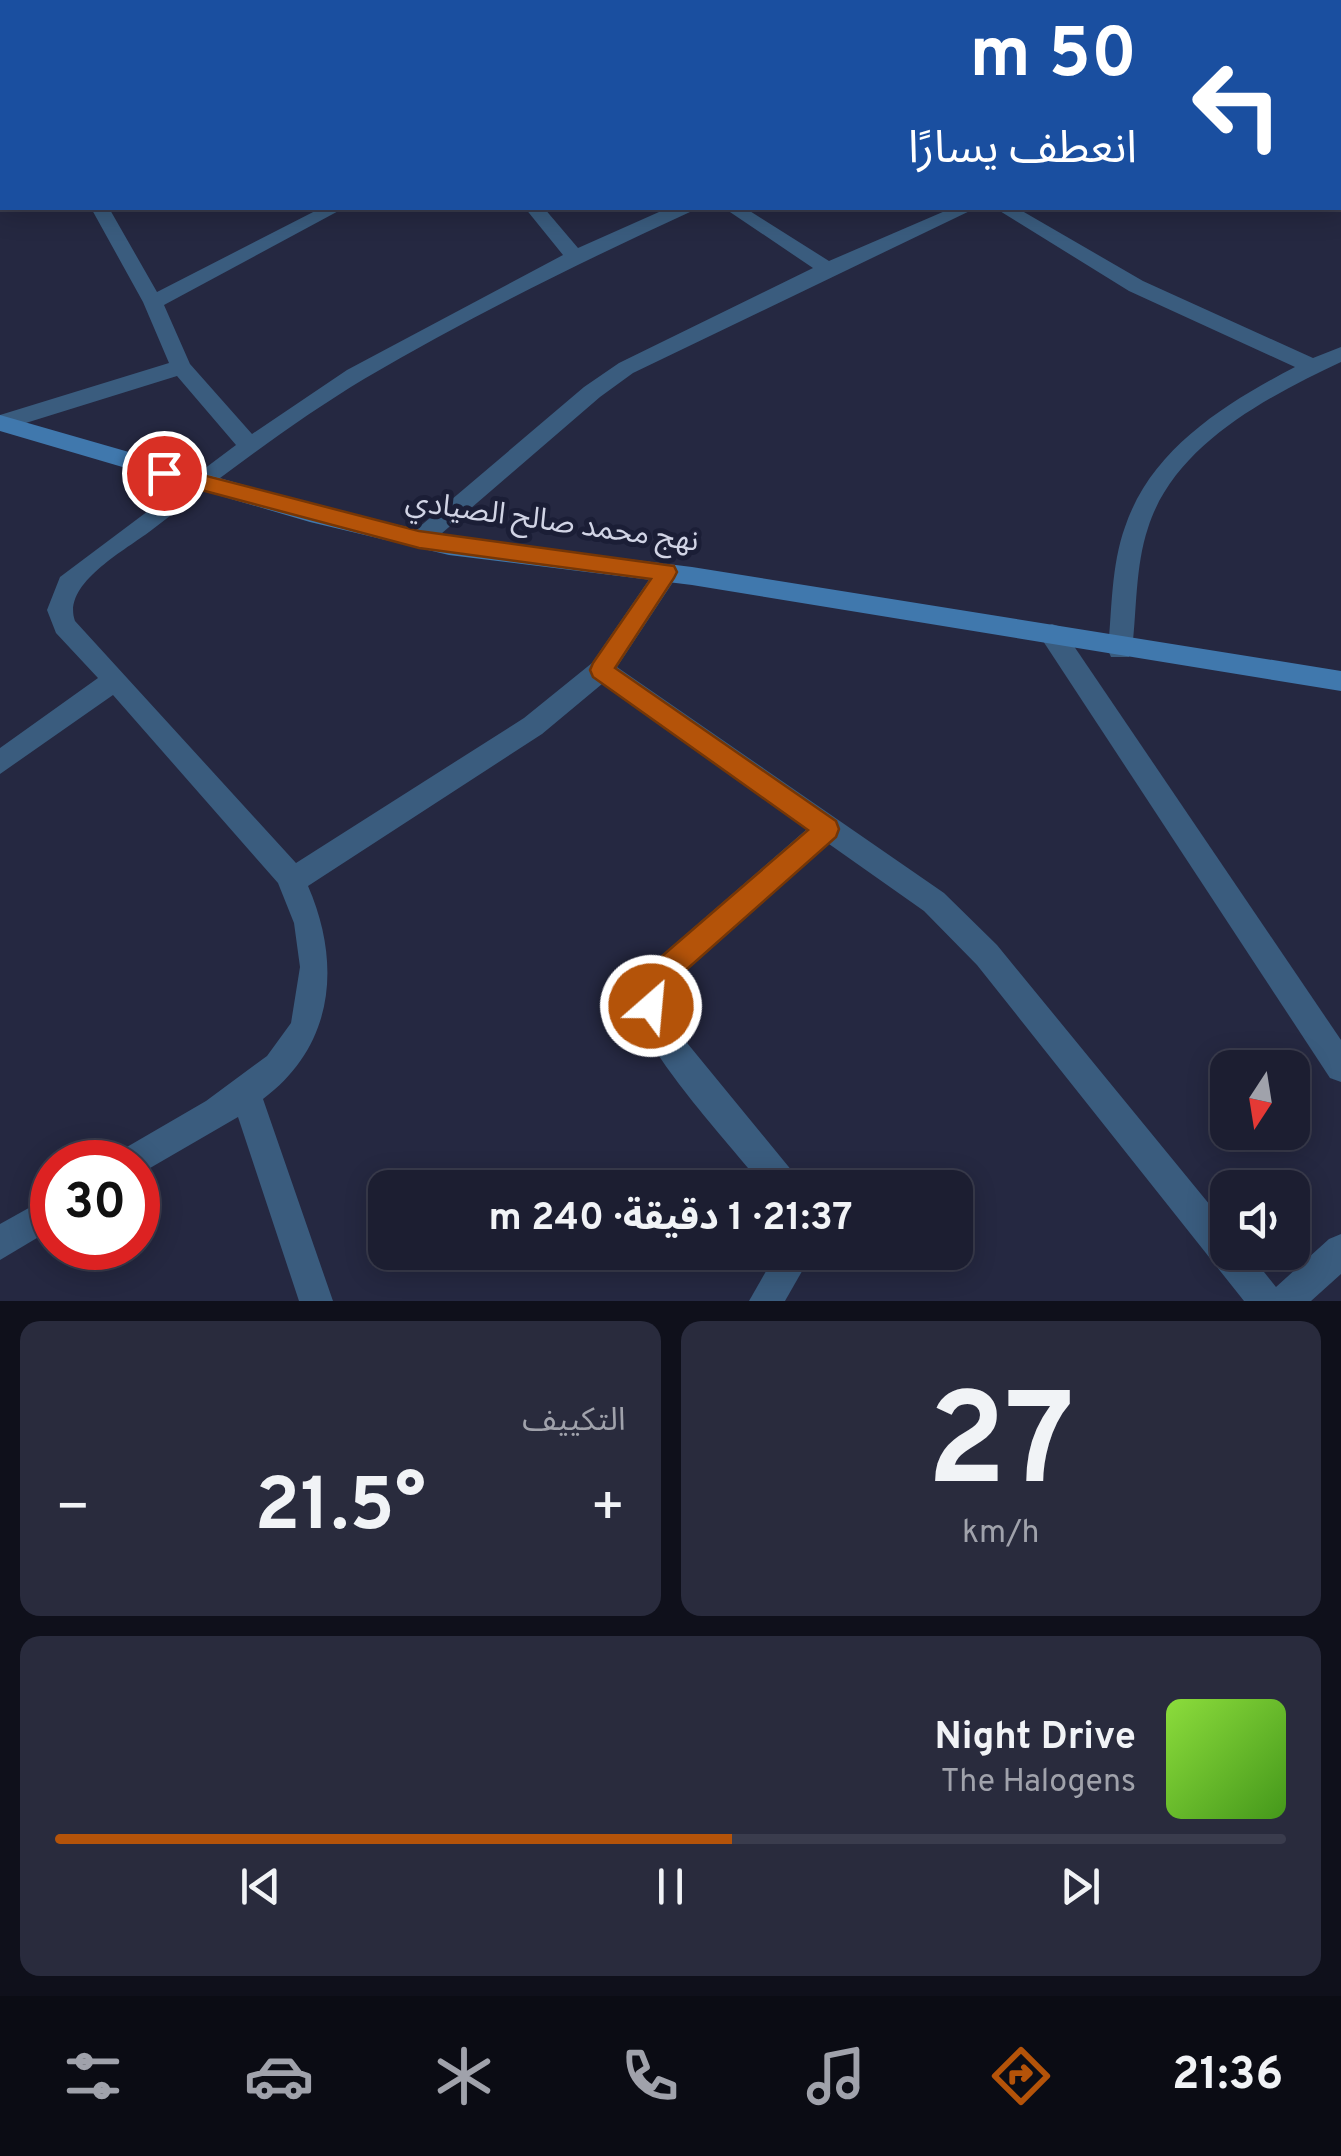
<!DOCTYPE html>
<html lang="ar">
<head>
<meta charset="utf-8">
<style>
	body { margin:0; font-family:Overpass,"Noto Sans Arabic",sans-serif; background:#292b3d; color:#f1f3f6; direction:rtl; height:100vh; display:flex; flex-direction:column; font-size:38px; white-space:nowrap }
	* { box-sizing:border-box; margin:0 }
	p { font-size:32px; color:#a0a2ab }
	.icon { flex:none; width:55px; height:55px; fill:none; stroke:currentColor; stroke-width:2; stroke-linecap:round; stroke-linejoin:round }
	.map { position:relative; height:1301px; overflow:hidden; direction:ltr }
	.sheet { display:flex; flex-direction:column; gap:20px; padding:20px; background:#0f101b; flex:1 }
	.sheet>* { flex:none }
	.guide { position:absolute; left:0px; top:0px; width:1342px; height:210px; box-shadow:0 5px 25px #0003,0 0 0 2px #3a3c4d; direction:rtl; background:#1a4fa0; color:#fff; overflow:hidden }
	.needle { width:65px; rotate:192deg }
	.tools { position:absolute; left:1210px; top:1050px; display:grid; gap:20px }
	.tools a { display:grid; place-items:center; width:100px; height:100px; border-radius:20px; background:#1c1e31; box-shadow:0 5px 25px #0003,0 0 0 2px #3a3c4d; font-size:50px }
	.speed { position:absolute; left:30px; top:1140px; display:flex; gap:20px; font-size:50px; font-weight:700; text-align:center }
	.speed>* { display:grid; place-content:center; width:130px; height:130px; border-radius:50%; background:#1c1e31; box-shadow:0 5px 25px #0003,0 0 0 2px #3a3c4d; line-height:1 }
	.speed .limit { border:15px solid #d22; background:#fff; color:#111 }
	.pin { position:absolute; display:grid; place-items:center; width:85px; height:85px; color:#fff; margin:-42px; border:5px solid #fff; border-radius:50%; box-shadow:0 2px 10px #0007 }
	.me { position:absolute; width:110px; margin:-55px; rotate:27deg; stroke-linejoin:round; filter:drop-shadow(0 0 8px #0008) }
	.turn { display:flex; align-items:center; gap:35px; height:210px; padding:0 40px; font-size:45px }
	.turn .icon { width:130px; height:130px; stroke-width:2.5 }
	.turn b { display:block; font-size:70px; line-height:85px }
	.big { font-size:75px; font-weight:700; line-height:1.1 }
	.sheet .tile { flex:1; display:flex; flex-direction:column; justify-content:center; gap:15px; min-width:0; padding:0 35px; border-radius:20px; background:#292b3d }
	.sheet .dial { align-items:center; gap:0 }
	.dial b { font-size:130px; line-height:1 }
	.song { display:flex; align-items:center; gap:30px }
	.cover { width:120px; height:120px; border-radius:15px; background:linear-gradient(135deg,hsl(90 70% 55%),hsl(100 70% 35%)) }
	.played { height:10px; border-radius:5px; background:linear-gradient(90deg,#b45309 55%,#3a3c4d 55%) }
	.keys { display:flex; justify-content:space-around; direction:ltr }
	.heat { display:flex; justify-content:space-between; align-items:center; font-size:55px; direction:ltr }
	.sheet .tiles { flex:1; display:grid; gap:20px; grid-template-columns:1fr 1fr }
	.tile:last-child { grid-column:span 2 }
	.trip { position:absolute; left:368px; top:1170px; width:605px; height:100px; border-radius:20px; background:#1c1e31; box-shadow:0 5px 25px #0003,0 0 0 2px #3a3c4d; font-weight:700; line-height:100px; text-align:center; direction:rtl }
	.tab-bar { display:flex; height:160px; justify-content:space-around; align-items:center; background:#0b0c14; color:#a0a2ab }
	.tab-bar .icon { width:70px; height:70px }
	.tab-bar .selected { color:#b45309 }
	.tab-bar b { font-size:45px; color:#f1f3f6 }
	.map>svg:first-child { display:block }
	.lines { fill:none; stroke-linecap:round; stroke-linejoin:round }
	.street { fill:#3a5c7e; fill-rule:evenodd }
	.secondary { fill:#4078ad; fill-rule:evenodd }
	.route { fill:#b45309; stroke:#753606; stroke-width:2.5 }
	.labels { text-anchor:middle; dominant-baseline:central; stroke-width:10; stroke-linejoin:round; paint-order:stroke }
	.street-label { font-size:30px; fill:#d1d4e5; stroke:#1b1e36 }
</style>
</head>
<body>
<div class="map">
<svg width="1341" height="1301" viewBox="0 0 1341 1301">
	<rect width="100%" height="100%" fill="#252841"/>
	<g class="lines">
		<g class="street">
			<path d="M589,0H607L608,2H591Z"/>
			<path d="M901,0H920L921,2H903Z"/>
			<path d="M1039,0H1058L1059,2H1041Z"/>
			<path d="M1278,0H1297L1298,2H1280Z"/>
			<path d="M2,9V19L0,20V10Z"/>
			<rect x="1340" y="31" width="1" height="10"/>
			<path d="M0,61L2,62V76H0Z"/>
			<path d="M1340,196H1341V209L1336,208H1340Z"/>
			<path d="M91,208H109L157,292L321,208H344L164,305L190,364L252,434L347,370L563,255L525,208H544L578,248L668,208H692L690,212C579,263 469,317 364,379C291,423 221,477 153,529C128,549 61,583 75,621L296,863L524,718L592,663L659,565H675L679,572L675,579L617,667L944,893L997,945L1228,1227V1252H1248L1276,1287L1329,1239L1341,1234V1274L1311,1301H1244L977,965L924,911L829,844L668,987C665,1002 666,1014 674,1027L797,1177L802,1188H765C735,1151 646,1054 638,1014C634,998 639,984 646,969L807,829L602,684L542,734L308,886C342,964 334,1046 263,1099L333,1301H299L238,1117L138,1175V1162H115L120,1151L206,1101L267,1056L291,1023L300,967L294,923L278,883L113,695L0,774V748L98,678L56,633L47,610L60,577L236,445L177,376L0,431V415L169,363L143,302Z"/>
			<path d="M724,208H745L829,261L952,208H976L633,373L600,397L427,546H411L407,540L411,534L584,387L619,363L813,268Z"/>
			<path d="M995,208H1017L1143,281L1313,358L1341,347V362C1267,397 1174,445 1148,528C1135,567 1137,610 1132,650L1129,657H1111L1108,650C1112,610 1111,566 1125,527C1151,449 1226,403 1295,367L1129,291Z"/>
			<path d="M1052,624L1061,627L1341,1040V1082L1330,1078L1043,641L1040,634L1043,627Z"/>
			<path d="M52,1195V1229L0,1260V1224Z"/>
			<path d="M777,1252H813L785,1301H749Z"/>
		</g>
		<path class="secondary" d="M0,415L310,504L449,537L692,567L1341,671V691L692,585L449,555L310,522L0,431Z"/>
	</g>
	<path class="route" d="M164,465L419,531L674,566L677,572L674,578L615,668L836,821L839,829L836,837L669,985L661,1016L651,1020L642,1016L638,1006L647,969L808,830L593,677L590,670L593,663L651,579L419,548L156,478L153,473Z"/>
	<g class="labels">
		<g class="street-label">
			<text transform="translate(552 523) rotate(8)">نهج محمد صالح الصيادي</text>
		</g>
	</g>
</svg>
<div class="tools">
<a><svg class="needle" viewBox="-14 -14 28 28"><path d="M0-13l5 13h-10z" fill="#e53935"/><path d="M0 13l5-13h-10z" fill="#a0a2ab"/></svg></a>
<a><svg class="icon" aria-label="sound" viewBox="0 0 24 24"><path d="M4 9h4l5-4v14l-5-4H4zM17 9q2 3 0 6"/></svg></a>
</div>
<div class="speed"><div class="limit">30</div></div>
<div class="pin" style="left:164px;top:473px;background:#d93025"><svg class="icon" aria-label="arrive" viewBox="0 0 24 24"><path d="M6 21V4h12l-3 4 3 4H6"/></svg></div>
<svg class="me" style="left:651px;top:1006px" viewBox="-20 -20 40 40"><circle r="17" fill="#b45309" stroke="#fff" stroke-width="3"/><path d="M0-11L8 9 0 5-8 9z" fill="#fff"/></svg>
<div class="trip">21:37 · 1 دقيقة · 240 m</div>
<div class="guide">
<div class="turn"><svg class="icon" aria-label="left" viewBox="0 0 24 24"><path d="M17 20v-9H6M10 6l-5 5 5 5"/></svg><div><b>50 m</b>انعطف يسارًا</div></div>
</div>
</div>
<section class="sheet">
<div class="tiles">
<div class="tile dial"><b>27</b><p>km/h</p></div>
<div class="tile"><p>التكييف</p>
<div class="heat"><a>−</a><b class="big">21.5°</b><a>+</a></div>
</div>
<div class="tile">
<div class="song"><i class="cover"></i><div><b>Night Drive</b><p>The Halogens</p></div></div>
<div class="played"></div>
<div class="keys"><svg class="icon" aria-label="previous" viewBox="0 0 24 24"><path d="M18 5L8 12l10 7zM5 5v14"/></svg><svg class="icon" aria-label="pause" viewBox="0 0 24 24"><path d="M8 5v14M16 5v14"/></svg><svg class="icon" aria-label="next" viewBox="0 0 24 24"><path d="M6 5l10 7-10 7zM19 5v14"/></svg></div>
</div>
</div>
</section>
<nav class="tab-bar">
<b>21:36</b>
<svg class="icon selected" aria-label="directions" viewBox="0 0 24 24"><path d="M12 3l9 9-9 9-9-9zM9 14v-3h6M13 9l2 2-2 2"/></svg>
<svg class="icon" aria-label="music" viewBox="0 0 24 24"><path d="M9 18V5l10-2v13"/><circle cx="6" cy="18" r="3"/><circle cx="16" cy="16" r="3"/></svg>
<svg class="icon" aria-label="phone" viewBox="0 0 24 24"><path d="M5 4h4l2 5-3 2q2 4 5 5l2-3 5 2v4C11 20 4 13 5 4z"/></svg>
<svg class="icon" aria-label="climate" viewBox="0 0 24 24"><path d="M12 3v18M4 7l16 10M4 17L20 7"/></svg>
<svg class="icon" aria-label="car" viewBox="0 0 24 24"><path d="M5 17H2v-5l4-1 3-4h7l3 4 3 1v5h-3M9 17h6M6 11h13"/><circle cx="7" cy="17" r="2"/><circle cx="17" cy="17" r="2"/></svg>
<svg class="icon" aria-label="filters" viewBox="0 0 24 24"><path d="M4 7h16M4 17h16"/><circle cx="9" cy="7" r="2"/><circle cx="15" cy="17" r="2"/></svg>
</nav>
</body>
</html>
